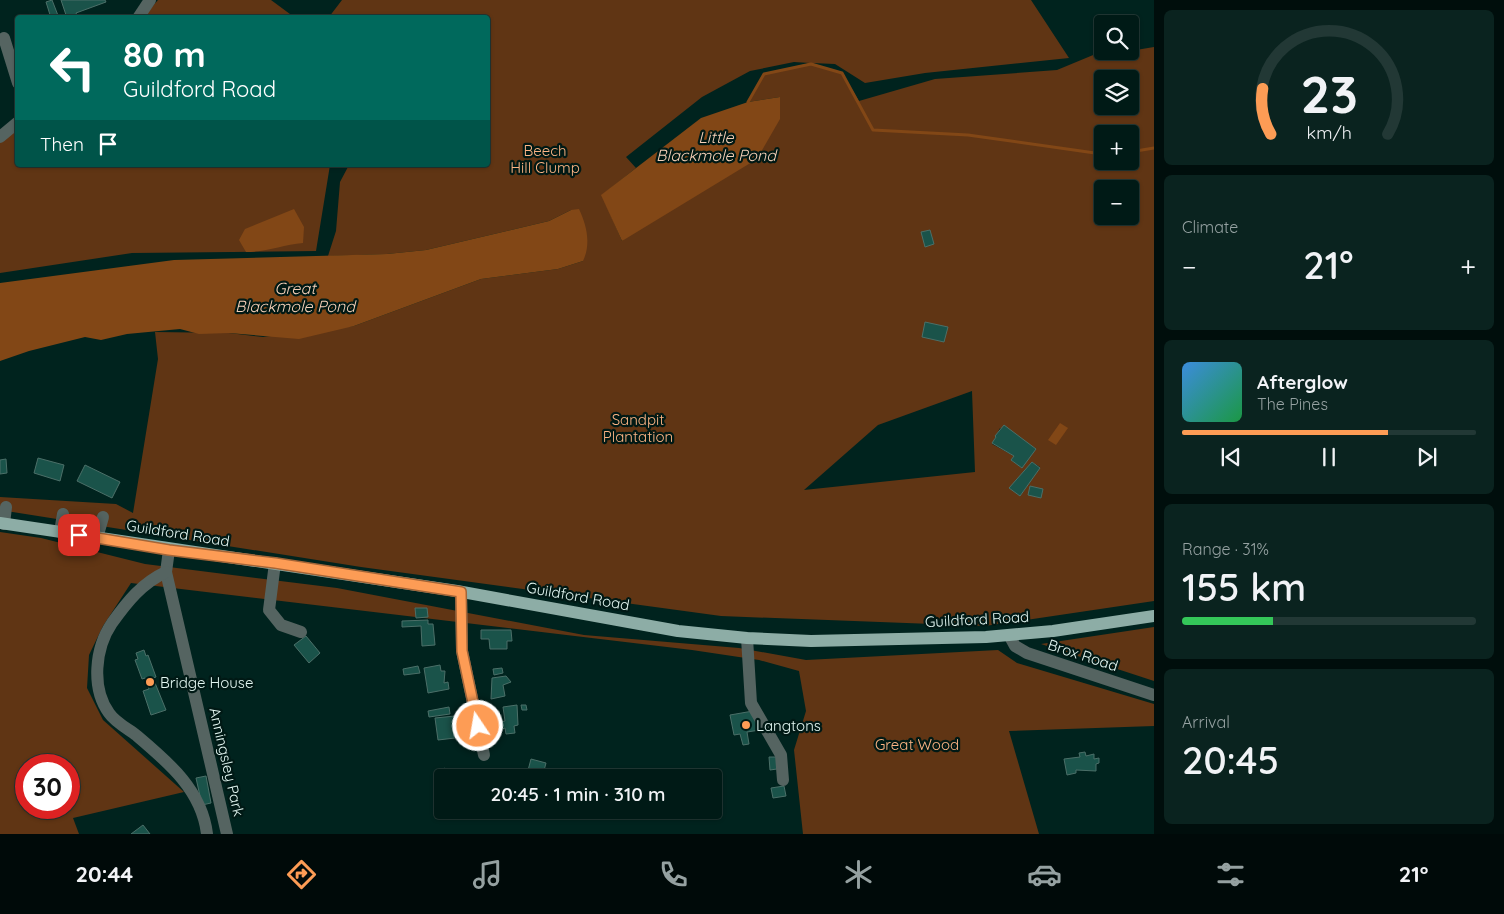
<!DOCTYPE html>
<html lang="en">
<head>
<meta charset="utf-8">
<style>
	body { margin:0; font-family:Quicksand,sans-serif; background:#0a231f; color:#f1f3f6; height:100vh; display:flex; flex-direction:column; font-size:19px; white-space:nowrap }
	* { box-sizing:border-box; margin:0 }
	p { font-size:16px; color:#95a1a1 }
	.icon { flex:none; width:28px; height:28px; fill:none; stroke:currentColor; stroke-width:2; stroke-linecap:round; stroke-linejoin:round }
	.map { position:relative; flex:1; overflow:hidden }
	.drawer { display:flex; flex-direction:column; gap:10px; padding:10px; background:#000e0c; width:350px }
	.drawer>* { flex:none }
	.top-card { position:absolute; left:15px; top:15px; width:475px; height:152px; border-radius:5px; box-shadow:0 1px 4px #0004,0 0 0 1px #223835; background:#00695c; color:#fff; overflow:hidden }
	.controls { position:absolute; left:1094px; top:15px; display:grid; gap:10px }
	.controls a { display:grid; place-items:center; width:45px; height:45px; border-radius:5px; background:#001a16; box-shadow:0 1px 4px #0004,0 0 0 1px #223835; font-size:25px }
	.speed { position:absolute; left:15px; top:754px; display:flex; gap:10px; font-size:25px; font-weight:700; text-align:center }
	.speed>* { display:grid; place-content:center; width:65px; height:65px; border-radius:50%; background:#001a16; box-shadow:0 1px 4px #0004,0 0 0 1px #223835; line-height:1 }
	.speed .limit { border:8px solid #d22; background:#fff; color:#111 }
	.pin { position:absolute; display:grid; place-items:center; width:42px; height:42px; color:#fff; margin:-21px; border-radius:10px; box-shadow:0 2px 8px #0006 }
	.me { position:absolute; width:55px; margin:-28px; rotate:348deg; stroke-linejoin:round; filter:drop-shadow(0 0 4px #0008) }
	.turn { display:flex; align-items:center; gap:18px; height:105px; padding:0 25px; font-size:22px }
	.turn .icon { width:65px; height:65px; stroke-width:2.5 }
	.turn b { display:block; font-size:35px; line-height:42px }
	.then { display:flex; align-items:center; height:48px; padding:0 25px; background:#0003; gap:10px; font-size:19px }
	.big { font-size:38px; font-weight:600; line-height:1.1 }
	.drawer .card { flex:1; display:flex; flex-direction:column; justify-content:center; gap:8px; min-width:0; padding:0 18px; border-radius:8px; background:#0a231f }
	.drawer .dial { align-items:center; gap:0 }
	.dial svg { height:130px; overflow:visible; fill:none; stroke:#223835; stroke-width:7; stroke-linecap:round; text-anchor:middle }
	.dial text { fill:#f1f3f6; stroke:none }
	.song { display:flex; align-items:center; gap:15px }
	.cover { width:60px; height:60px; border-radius:8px; background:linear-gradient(135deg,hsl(210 70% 55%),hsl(140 70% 35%)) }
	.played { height:5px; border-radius:2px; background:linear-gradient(90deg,#fd9c55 70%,#223835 70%) }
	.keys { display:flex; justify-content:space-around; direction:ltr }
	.heat { display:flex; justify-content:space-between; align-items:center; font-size:28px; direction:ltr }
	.charge { height:8px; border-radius:4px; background:linear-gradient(90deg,#34c759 31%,#223835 0) }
	.trip { position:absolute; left:434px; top:769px; width:288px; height:50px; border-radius:5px; background:#001a16; box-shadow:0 1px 4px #0004,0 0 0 1px #223835; font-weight:600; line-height:50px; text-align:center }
	.menu { display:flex; height:80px; justify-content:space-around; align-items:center; background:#000a09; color:#95a1a1 }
	.menu .icon { width:35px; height:35px }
	.menu .active { color:#fd9c55 }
	.menu b { font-size:22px; color:#f1f3f6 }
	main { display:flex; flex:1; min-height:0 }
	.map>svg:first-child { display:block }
	.green { fill:#603514; fill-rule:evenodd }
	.water { fill:#824716 }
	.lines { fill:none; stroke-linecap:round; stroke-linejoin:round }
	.stream { stroke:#824716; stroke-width:3 }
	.building { fill:#1a534a; stroke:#4b6f68 }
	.minor { stroke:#556461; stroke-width:12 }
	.major { stroke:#8dada6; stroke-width:12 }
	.route-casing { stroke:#a46537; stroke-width:12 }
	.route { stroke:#fd9c55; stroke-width:9 }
	.poi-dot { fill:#fd9c55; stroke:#001915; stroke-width:2 }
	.labels { text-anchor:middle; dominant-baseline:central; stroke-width:4.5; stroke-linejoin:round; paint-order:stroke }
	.park-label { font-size:15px; fill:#fdb585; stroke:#001915 }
	.street-label { font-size:15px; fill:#e3f7f2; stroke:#001915 }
	.poi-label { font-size:15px; fill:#e3f7f2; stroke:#001915; text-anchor:start }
	.water-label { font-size:16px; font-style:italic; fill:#f6d1b9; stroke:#001915 }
</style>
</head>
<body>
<main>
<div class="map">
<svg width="1154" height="834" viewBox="0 0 1154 834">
	<rect width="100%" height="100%" fill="#00231e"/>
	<g class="green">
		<path d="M158,0H271L294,17L142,18Z"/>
		<path d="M342,0H1031L1069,58L925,73L865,83L835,64L812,63L842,73L859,101L935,79L1057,70L1098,53L1130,51L1154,47V601L985,626L721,616L361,567L0,510V497L116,504L133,513L158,359L155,332L229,333L263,337L354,326L481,279L558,269L583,261L571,210L549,221L426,250L387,254L328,256L336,231L340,182L349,165H488V18L329,17ZM794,62L810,63L763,74L748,102L780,97L622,241L602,195L636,168L626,157L702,97L750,71ZM1102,79H1130V106H1102ZM1102,134H1130V161H1102ZM1102,189H1130V216H1102ZM972,391L975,472L804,490L878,425ZM1000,428L1001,429L1022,468L1011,460L1014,456L992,444ZM1032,462L1040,467L1020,496L1010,488Z"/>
		<path d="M17,127L18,165H330L316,251L132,253L0,273V142Z"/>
		<path d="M0,532L41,538L145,564L337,588L584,635L739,648L806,660L998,650L1017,663L1154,704V726L1009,731L1039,834H803L794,750L806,711L799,671L759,660L692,650L131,583L103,626L89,655L87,688L103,720L184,792L73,818L79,834H0ZM26,765H69V808H26Z"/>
		<path d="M1154,627V681L1041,644Z"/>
	</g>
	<g class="water">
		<path d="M780,97V119L757,159L622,241L601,195L701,118L748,102Z"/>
		<path d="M294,209L304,227L303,243C283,245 265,252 246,252L239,240L245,229Z"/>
		<path d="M579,209C587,226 591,244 583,261L558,269L481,279L354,326L299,339L229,333L199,334L180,329L127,334L101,340L85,337L29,351L0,361V283L174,260L387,254L426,250L549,221L571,210Z"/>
		<path d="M1060,423L1068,428L1056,445L1048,440Z"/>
	</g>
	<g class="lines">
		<g class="stream">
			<path d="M748,102L764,74L811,64L842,73L873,130L968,135L1102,154"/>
			<path d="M1130,152L1154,148"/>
		</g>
	</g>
	<g class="building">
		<path d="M52,0L59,18H51L46,2Z"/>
		<path d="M61,0H105L106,2L76,13L78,18H67Z"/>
		<path d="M930,230L934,244L925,247L921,232Z"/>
		<path d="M925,322L948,327L944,342L922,337Z"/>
		<path d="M1004,425L1036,449L1022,468L1011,460L1014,456L992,443L996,437L995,436Z"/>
		<path d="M38,458L64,465L60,481L34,473Z"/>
		<path d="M6,459L7,473L0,474V460Z"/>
		<path d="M1032,462L1040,468L1020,496L1009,488Z"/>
		<path d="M85,465L120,482L112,498L77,481Z"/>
		<path d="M1030,486L1043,489L1041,498L1028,495Z"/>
		<path d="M415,608H427L428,617L416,618Z"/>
		<path d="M428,620V624H433L435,645L422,646L421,626L402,627V621Z"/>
		<path d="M481,630H511L512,641H507V649H490L489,639H481Z"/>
		<path d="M306,636L320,653L309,663L294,645Z"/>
		<path d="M144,650L146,656L148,655L156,677L153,678L166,710L151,715L143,691L149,689L145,678L142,679L135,660L138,659L136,653Z"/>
		<path d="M440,665L441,671H445L444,683L448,682L449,689L428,693L424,668Z"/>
		<path d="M418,666L420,673L404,675L403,669Z"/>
		<path d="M502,668L503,673L494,675L493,669Z"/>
		<path d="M506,676L511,682L503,685L505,696L491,699L492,678Z"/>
		<path d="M517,705L518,725L514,726L515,733L506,734L505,728L502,729L501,722L505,721L503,707Z"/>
		<path d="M521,705H526L527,710H522Z"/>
		<path d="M449,707L450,714L429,717L428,711Z"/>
		<path d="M753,711L760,730L747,732L749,744L743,745L740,734L734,735L730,715Z"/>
		<path d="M455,716L456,723L453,724L455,738L438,740L435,718Z"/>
		<path d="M1085,752L1086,756L1094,754V759L1099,758V763L1096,764V771L1076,770V773L1067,775L1064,759L1080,757L1079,753Z"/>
		<path d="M769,757H777V769L770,770Z"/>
		<path d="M531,759L546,763L542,778H526Z"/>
		<path d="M444,768L457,776L442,778V783L436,777Z"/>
		<path d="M206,776L211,803L202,805L196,778Z"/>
		<path d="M784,786L786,796L773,798L771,788Z"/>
		<path d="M143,825L150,834H131Z"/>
	</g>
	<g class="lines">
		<g class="minor">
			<path d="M138,18L150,0"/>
			<path d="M4,38L18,83"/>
			<path d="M0,137L18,122"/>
			<path d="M4,524L6,507"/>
			<path d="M60,532L63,514"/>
			<path d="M97,538L103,517"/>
			<path d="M169,550L166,572L227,834"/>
			<path d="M275,563L269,610L281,625L301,632"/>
			<path d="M166,572C142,583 127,602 112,623C95,648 91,688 109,713C115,722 128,729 136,735C168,762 202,790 207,834"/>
			<path d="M461,592L462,651L484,755"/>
			<path d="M1009,635L1015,646L1027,653L1154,695"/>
			<path d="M747,638L751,703L781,755L783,780"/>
		</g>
		<path class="major" d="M0,523L457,591L678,631L747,638L811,641L986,637L1053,631L1154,616"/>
	</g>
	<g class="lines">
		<defs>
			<path id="route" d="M79,535L169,550L275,563L461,592L462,651L478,726"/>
		</defs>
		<use href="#route" class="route-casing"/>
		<use href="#route" class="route"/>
	</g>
	<g class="poi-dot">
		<circle cx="150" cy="682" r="5"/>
		<circle cx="746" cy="725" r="5"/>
	</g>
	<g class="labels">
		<g class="park-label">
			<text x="545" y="150">Beech<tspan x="545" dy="17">Hill Clump</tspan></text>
			<text x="638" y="419">Sandpit<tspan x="638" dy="17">Plantation</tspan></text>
			<text x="917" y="744">Great Wood</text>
		</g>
		<g class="street-label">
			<text transform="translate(178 533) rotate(9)">Guildford Road</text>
			<text transform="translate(578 596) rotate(10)">Guildford Road</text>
			<text transform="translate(977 619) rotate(-3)">Guildford Road</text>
			<text transform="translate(1083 655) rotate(18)">Brox Road</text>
			<text transform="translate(227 762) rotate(77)">Anningsley Park</text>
		</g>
		<g class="poi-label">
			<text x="160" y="682">Bridge House</text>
			<text x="756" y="725">Langtons</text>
		</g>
		<g class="water-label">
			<text x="716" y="137">Little<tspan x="716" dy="18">Blackmole Pond</tspan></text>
			<text x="295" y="288">Great<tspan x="295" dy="18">Blackmole Pond</tspan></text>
		</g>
	</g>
</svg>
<div class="controls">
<a><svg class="icon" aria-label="search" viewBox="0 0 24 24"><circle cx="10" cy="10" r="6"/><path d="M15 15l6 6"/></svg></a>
<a><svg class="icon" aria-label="layers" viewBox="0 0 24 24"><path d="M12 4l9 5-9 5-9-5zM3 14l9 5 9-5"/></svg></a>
<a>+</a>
<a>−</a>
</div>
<div class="speed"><div class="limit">30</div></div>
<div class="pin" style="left:79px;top:535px;background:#d93025"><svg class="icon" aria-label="arrive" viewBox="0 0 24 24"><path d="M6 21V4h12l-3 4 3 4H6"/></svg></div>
<svg class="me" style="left:478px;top:726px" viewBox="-20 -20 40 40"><circle r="17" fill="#fd9c55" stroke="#fff" stroke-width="3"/><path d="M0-11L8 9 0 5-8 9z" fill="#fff"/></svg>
<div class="trip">20:45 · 1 min · 310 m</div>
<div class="top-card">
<div class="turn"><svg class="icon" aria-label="left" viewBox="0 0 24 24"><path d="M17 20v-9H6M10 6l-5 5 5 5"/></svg><div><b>80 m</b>Guildford Road</div></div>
<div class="then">Then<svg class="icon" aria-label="arrive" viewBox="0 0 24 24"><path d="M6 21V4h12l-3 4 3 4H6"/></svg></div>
</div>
</div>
<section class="drawer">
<div class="card dial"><svg viewBox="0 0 100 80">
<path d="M14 69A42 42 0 1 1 86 69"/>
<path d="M14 69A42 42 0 0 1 9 41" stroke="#fd9c55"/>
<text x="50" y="56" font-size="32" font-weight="700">23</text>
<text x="50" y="72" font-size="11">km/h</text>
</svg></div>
<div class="card"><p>Climate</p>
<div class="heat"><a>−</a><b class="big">21°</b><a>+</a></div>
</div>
<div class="card">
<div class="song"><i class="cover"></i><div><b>Afterglow</b><p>The Pines</p></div></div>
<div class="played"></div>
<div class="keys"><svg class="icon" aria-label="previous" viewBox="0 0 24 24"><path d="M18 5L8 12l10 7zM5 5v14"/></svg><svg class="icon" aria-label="pause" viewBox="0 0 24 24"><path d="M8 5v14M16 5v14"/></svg><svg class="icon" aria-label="next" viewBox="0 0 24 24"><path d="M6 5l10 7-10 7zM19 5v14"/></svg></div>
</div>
<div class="card"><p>Range · 31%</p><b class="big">155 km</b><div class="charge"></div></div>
<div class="card"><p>Arrival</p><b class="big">20:45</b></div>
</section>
</main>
<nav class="menu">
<b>20:44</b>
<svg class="icon active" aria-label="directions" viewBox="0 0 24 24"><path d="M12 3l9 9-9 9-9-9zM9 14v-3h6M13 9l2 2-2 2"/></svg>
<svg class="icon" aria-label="music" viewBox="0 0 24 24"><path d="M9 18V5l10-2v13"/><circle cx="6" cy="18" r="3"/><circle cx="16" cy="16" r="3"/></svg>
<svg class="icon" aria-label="phone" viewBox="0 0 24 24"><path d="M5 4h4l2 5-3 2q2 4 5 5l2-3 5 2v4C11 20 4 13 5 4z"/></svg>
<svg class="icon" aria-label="climate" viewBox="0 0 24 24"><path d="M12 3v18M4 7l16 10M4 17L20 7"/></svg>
<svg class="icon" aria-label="car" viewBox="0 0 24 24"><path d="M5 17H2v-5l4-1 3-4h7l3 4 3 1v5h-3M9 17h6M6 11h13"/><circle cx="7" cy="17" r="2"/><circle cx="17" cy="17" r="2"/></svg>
<svg class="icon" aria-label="filters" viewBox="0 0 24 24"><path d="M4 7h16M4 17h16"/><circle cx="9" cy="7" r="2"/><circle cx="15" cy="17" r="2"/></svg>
<b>21°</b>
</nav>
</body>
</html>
